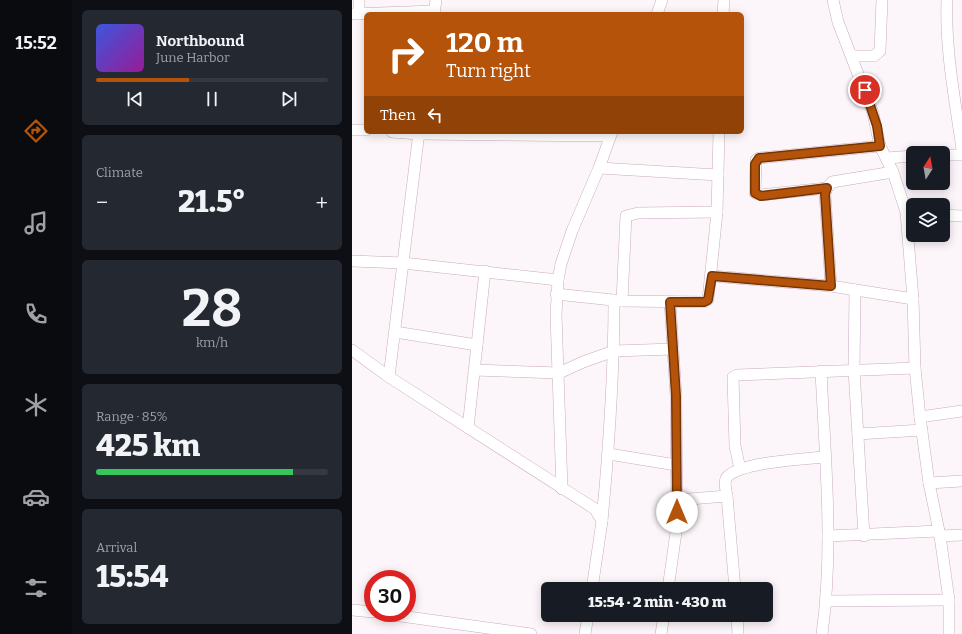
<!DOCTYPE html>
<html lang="en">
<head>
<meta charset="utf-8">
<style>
	body { margin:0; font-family:Bitter,serif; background:#242831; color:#f1f3f6; height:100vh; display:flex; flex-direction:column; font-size:15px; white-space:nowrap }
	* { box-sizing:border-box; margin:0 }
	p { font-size:13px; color:#9ea1a6 }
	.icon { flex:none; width:22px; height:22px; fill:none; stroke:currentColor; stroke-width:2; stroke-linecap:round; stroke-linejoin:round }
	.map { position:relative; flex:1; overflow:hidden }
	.details { display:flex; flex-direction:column; gap:10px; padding:10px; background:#0d0f14; width:280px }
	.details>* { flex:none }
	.banner { position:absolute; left:12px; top:12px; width:380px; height:122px; border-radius:6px; box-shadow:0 2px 10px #0003; background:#b45309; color:#fff; overflow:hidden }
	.needle { width:26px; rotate:11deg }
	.controls { position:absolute; left:554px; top:146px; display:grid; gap:8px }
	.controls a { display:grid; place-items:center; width:44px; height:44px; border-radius:6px; background:#171b24; box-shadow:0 2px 10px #0003; font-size:20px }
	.speed { position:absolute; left:12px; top:570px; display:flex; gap:8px; font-size:20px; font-weight:700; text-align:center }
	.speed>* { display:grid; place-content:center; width:52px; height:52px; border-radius:50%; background:#171b24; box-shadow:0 2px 10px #0003; line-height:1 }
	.speed .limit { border:6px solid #d22; background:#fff; color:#111 }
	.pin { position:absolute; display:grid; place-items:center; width:34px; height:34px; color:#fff; margin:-17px; border:2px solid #fff; border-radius:50%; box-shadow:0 1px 4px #0007 }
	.me { position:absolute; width:44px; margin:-22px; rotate:0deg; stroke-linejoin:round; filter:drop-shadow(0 0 3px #0008) }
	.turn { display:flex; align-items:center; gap:14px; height:84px; padding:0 16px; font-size:18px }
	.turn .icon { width:52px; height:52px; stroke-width:2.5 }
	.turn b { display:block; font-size:28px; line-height:34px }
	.then { display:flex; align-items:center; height:38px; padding:0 16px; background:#0003; gap:8px; font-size:15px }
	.big { font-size:30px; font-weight:800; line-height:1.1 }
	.details .card { flex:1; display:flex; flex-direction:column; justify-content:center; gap:6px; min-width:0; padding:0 14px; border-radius:6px; background:#242831 }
	.details .dial { align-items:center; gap:0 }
	.dial b { font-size:52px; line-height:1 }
	.song { display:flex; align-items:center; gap:12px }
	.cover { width:48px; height:48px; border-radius:6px; background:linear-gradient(135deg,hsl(230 70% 55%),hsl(300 70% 35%)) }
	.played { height:4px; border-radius:2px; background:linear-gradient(90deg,#b45309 40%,#363941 40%) }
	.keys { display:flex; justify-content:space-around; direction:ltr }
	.heat { display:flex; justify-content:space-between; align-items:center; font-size:22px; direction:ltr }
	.charge { height:6px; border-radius:3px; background:linear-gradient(90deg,#34c759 85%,#363941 0) }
	.trip { position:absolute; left:189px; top:582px; width:232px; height:40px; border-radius:6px; background:#171b24; box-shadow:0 2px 10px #0003; font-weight:800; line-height:40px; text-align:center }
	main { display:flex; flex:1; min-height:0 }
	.tabs { display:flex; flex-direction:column; width:72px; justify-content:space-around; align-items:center; background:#090b0e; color:#9ea1a6 }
	.tabs .icon { width:28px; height:28px }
	.tabs .active { color:#b45309 }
	.tabs b { font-size:18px; color:#f1f3f6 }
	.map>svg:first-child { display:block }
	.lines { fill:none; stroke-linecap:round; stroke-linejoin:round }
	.street-casing { stroke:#caabbf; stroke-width:12 }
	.street { stroke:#fff; stroke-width:11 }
	.route-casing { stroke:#753606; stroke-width:10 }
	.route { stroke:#b45309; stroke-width:7 }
</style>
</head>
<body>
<main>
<nav class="tabs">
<b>15:52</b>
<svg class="icon active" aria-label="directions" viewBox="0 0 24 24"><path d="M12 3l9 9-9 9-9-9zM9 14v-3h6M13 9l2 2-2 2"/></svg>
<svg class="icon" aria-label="music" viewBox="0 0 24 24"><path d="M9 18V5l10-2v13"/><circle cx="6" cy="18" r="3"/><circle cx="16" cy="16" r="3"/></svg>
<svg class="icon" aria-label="phone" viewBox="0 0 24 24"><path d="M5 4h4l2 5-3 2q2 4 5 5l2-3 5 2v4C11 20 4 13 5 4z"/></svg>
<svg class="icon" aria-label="climate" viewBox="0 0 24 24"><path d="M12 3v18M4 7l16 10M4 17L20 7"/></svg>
<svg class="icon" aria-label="car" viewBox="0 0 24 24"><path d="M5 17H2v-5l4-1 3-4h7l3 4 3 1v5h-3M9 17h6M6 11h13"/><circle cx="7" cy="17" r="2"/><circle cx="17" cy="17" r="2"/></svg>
<svg class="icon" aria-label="filters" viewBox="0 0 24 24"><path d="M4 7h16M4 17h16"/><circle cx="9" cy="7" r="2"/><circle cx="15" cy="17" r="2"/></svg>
</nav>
<section class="details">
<div class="card">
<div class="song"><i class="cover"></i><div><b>Northbound</b><p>June Harbor</p></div></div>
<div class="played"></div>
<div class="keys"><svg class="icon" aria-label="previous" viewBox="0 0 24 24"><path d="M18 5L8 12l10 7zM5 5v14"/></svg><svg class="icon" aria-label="pause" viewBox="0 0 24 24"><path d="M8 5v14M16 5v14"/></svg><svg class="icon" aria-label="next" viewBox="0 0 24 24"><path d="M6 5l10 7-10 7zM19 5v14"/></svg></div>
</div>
<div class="card"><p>Climate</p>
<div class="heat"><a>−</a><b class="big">21.5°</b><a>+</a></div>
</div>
<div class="card dial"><b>28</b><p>km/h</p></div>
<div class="card"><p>Range · 85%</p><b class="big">425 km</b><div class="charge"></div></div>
<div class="card"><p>Arrival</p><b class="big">15:54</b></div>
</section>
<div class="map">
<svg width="610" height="634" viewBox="0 0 610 634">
	<rect width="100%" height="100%" fill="#fcf6fa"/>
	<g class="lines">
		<defs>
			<g id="street">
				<path d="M7,0V14"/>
				<path d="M481,0L486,22L521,113L528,146L541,172L554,212L561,299L563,368L568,417L577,483L588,536L597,600V634"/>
				<path d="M595,0C593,49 603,100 610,149"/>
				<path d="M0,14L82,11"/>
				<path d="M82,14L84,0"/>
				<path d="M305,14L310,0"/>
				<path d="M371,14L372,0"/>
				<path d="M500,56H522L528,51L530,0"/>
				<path d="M0,130H14"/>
				<path d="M40,132L67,134L258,136"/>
				<path d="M591,155H610"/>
				<path d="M535,158L561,156"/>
				<path d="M247,168L366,175"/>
				<path d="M475,188L409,195L403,193L404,160L407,158L528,146"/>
				<path d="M591,215L610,216"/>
				<path d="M0,261L51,263L206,280"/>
				<path d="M360,276L479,286L561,299"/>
				<path d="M479,286L473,194L475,188L480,182L541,172"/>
				<path d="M503,290L502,370L512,536"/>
				<path d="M204,294L270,301L352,302L356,300L365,212L367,132"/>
				<path d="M270,301L274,216L286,213L365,212"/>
				<path d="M43,332L125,345"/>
				<path d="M0,350L37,377L243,509L250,521L240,589"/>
				<path d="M122,370L207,373L231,362L262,351L321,349"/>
				<path d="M469,371C473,458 482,547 470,634"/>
				<path d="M37,377L67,132"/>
				<path d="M568,417L610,411"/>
				<path d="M116,428L133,271"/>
				<path d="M506,434L570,430"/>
				<path d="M257,454L324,465"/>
				<path d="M388,469L383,446L381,377L385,375L563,368"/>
				<path d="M577,483L610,481"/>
				<path d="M210,489L204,315L206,280L209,264L220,231L247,168L260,132"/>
				<path d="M375,496C374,490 371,480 376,476C391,462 452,459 472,457"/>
				<path d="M325,500L375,496L383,589"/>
				<path d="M250,521C257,447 262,374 262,300"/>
				<path d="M476,536L587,531"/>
				<path d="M588,536L610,535"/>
				<path d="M316,589L325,525L324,396L318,302"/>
				<path d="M474,601L597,600"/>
				<path d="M0,610L21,612"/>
				<path d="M27,613L179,634"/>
				<path d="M385,615L386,634"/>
				<path d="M233,634L236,615"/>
				<path d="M309,634L312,615"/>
			</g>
		</defs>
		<use href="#street" class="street-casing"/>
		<use href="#street" class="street"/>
	</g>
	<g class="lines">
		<defs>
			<path id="route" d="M325,512L324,396L318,302H352L356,300L360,276L479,286L473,194L475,188L409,196L403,193V164L407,158L528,146L525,126L513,90"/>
		</defs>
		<use href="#route" class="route-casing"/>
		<use href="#route" class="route"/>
	</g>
</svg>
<div class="controls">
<a><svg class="needle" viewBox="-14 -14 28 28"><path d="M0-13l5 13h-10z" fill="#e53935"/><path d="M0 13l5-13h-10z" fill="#9ea1a6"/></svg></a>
<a><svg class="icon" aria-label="layers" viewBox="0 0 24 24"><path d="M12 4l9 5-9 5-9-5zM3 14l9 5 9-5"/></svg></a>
</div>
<div class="speed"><div class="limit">30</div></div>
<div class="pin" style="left:513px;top:90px;background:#d93025"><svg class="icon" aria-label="arrive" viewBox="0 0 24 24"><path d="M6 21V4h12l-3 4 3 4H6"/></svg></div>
<svg class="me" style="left:325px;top:512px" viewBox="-20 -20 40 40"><circle r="19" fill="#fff"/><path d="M0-13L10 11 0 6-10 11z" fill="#b45309"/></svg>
<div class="trip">15:54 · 2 min · 430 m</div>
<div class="banner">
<div class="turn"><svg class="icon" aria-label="right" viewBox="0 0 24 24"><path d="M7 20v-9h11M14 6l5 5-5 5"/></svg><div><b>120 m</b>Turn right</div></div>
<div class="then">Then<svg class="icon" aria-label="left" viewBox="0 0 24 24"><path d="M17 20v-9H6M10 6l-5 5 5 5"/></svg></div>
</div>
</div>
</main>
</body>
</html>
